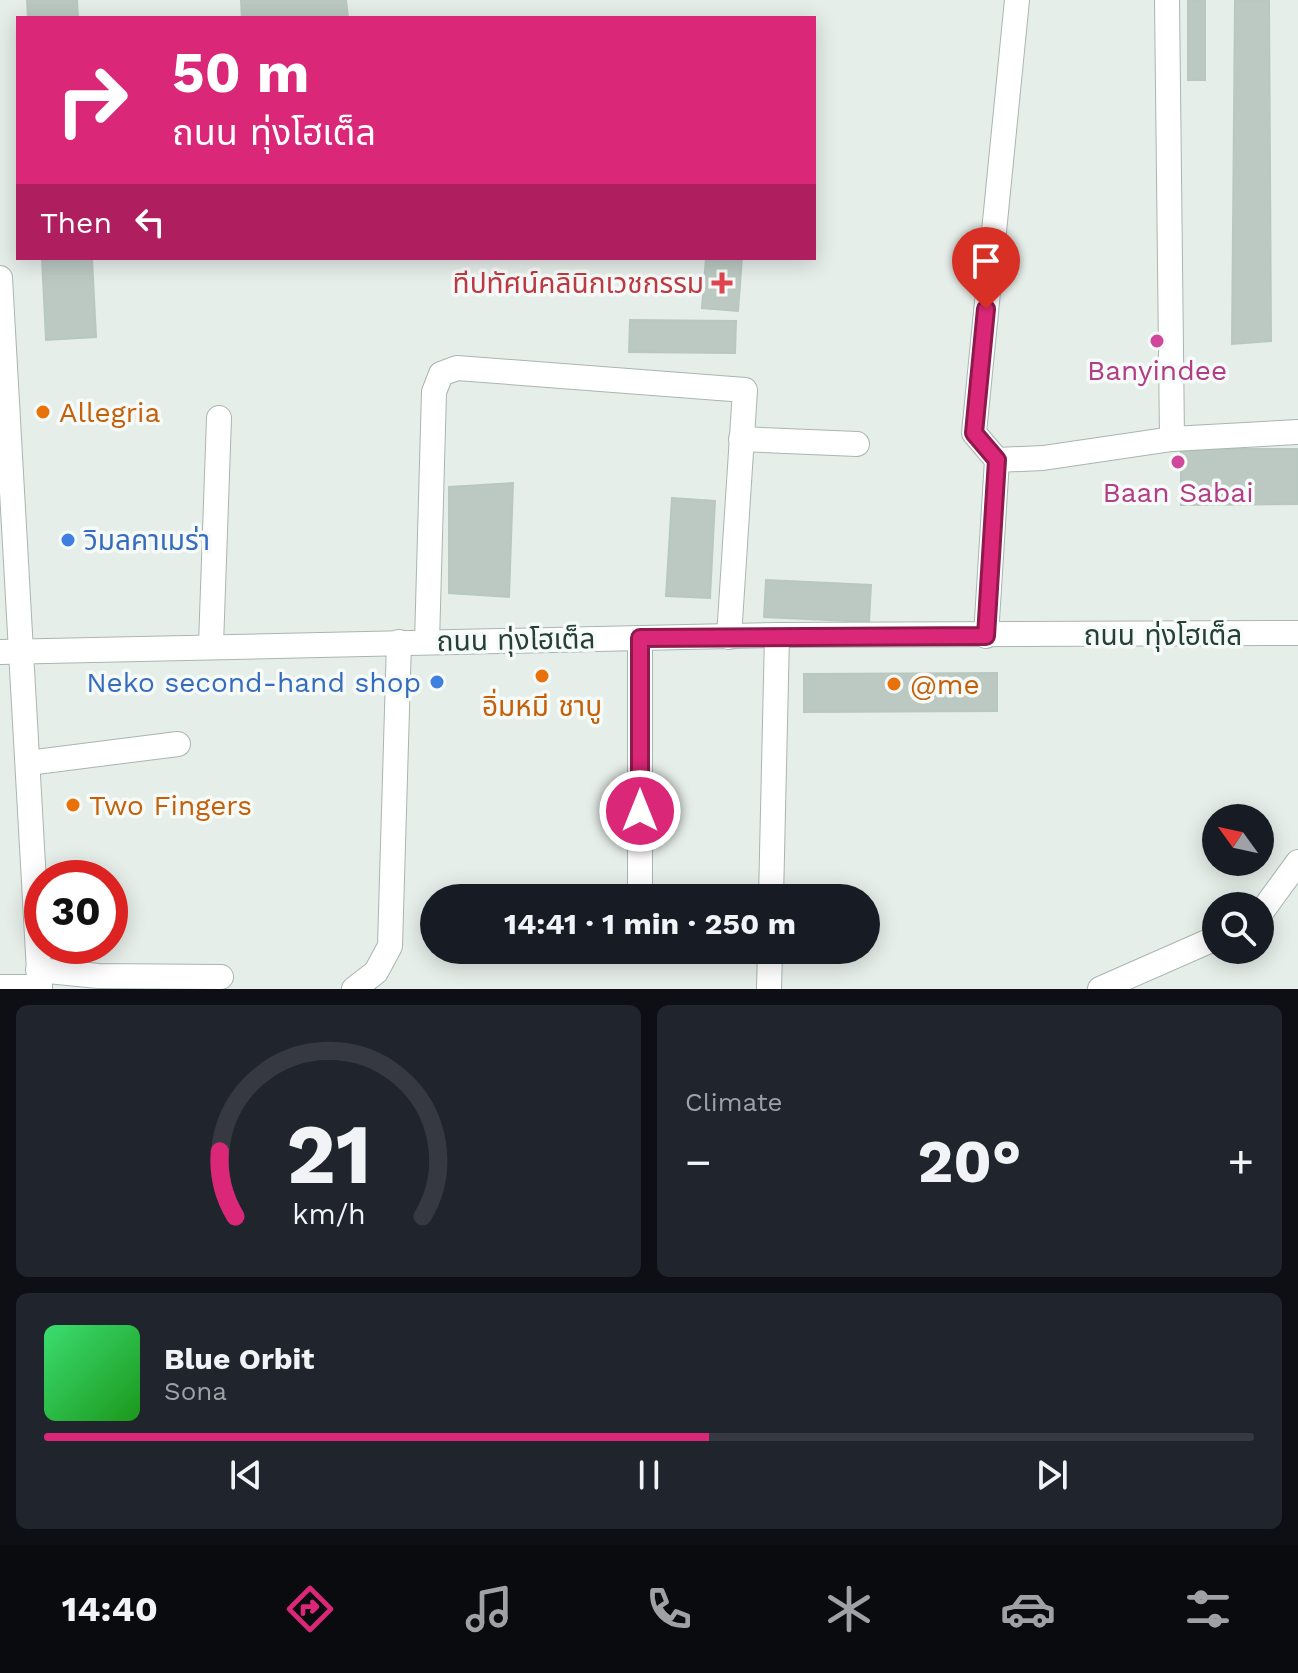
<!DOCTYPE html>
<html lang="en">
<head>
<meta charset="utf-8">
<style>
	body { margin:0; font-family:"Work Sans","Noto Sans Thai",sans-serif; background:#20242c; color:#f1f3f6; height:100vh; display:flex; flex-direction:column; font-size:30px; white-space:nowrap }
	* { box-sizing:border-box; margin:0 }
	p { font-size:26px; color:#9ea1a6 }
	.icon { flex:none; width:44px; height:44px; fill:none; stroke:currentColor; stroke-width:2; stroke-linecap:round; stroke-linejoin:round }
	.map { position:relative; height:989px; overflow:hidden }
	.drawer { display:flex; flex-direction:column; gap:16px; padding:16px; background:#0d0f14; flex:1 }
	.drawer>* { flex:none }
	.top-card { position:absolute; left:16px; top:16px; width:800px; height:244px; border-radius:0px; box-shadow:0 4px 20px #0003; background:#db2777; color:#fff; overflow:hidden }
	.needle { width:52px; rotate:303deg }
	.fabs { position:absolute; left:1202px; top:804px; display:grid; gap:16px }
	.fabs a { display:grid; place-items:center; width:72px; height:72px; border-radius:50%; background:#171b24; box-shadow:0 4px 20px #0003; font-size:40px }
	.speed { position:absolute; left:24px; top:860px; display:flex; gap:16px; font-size:40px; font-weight:700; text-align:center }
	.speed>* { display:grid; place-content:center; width:104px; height:104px; border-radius:50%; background:#171b24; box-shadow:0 4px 20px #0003; line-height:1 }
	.speed .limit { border:12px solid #d22; background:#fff; color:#111 }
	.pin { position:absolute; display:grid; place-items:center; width:68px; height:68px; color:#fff; margin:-82px -34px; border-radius:50% 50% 50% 0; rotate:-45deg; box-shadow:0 0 8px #0007 }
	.pin .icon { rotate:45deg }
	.me { position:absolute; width:88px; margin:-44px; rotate:0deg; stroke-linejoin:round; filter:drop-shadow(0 0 6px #0008) }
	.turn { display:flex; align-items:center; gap:28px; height:168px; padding:0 24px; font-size:36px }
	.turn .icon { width:104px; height:104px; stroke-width:2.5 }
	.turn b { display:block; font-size:56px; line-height:68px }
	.then { display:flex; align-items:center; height:76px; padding:0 24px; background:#0003; gap:16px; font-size:30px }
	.big { font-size:60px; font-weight:700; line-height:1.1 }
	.drawer .card { flex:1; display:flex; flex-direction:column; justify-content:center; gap:12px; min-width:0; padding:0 28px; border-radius:12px; background:#20242c }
	.drawer .dial { align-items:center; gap:0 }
	.dial svg { height:208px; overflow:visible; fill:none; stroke:#363941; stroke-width:7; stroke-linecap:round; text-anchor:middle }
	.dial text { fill:#f1f3f6; stroke:none }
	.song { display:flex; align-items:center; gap:24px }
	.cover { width:96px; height:96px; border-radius:12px; background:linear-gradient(135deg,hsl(140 70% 55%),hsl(120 70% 35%)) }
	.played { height:8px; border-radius:4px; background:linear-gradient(90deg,#db2777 55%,#363941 55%) }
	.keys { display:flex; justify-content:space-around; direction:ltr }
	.heat { display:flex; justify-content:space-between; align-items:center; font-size:44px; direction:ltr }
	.drawer .tiles { flex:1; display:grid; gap:16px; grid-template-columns:1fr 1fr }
	.card:last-child { grid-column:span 2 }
	.trip { position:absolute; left:420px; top:884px; width:460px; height:80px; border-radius:40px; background:#171b24; box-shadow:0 4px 20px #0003; font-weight:700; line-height:80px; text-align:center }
	.tab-bar { display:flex; height:128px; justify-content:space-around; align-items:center; background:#090b0e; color:#9ea1a6 }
	.tab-bar .icon { width:56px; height:56px }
	.tab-bar .selected { color:#db2777 }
	.tab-bar b { font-size:36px; color:#f1f3f6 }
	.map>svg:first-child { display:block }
	.building { fill:#bbc9c2; stroke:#b8c8c0; stroke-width:2 }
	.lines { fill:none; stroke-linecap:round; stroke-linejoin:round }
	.minor-casing { stroke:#a8b6b0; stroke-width:26 }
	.minor { stroke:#fff; stroke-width:24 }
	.route-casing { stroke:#8e194d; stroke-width:20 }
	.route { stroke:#db2777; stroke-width:14 }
	.health-dot { fill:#e0444e; stroke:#f6faf8; stroke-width:3 }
	.hotel-dot { fill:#d1479c; stroke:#f6faf8; stroke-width:3 }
	.food-dot { fill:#e8710a; stroke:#f6faf8; stroke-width:3 }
	.shop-dot { fill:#3f7fe0; stroke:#f6faf8; stroke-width:3 }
	.labels { text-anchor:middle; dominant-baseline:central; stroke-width:7; stroke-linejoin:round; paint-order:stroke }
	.health-label { font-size:28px; fill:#be3a42; stroke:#f6faf8; text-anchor:end }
	.hotel-label { font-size:28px; fill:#b23c85; stroke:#f6faf8 }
	.food-label { font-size:28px; fill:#c56008; stroke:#f6faf8; text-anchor:start }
	.shop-label { font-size:28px; fill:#366cbe; stroke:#f6faf8; text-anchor:start }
	.street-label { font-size:28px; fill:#254036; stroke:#f6faf8 }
</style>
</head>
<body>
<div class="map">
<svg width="1298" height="989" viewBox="0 0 1298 989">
	<rect width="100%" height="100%" fill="#e6eee9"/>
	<g class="building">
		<path d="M27,0H77L78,18H28Z"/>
		<path d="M241,0H346L348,18H242Z"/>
		<rect x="1188" y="0" width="17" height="80"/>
		<path d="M1235,0H1269L1271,341L1232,344Z"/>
		<path d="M42,258H92L96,337L46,340Z"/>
		<path d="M706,258H742L738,311L702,308Z"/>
		<path d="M630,320L736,321L735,353L629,352Z"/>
		<path d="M1181,449H1298V504L1181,505Z"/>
		<path d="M513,483L509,597L449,593V487Z"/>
		<path d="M672,498L715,501L710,598L666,596Z"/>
		<path d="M766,580L871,585L869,622L764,617Z"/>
		<path d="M997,673V711L804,712V674Z"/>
	</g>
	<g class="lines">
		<defs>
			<g id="minor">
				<path d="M1167,0L1172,439"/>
				<path d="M0,278L40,989"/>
				<path d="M741,439L857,444"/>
				<path d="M997,460L1043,458L1172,439L1298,432"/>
				<path d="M986,636L997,460L974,433L1017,0"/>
				<path d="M427,642L434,392L441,374L457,368L745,390L729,637"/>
				<path d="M211,645L219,418"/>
				<path d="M0,652L777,635L1298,633"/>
				<path d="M28,763L178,744"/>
				<path d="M640,898V638"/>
				<path d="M771,898L777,635"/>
				<path d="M1260,914L1298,862"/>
				<path d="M38,970L98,976L221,977"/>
				<path d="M0,987H40"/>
				<path d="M354,989L376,972L390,946L399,642"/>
				<path d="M769,989L770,950"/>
				<path d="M1100,989L1216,938"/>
			</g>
		</defs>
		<use href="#minor" class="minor-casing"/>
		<use href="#minor" class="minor"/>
	</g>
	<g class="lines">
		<defs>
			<path id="route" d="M640,811V638L986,636L997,460L974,433L986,309"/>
		</defs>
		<use href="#route" class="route-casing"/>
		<use href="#route" class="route"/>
	</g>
	<path class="health-dot" d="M718 271h8v8h8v8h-8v8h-8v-8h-8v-8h8z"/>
	<g class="hotel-dot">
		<circle cx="1157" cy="341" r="8"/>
		<circle cx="1178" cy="462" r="8"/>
	</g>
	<g class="food-dot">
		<circle cx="43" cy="412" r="8"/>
		<circle cx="542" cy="676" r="8"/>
		<circle cx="894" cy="684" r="8"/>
		<circle cx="73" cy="805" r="8"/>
	</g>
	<g class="shop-dot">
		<circle cx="68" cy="540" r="8"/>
		<circle cx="437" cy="682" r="8"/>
	</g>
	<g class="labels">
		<g class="health-label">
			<text x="704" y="283">ทีปทัศน์คลินิกเวชกรรม</text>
		</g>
		<g class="hotel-label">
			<text x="1157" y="370">Banyindee</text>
			<text x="1178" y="492">Baan Sabai</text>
		</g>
		<g class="food-label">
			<text x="59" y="412">Allegria</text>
			<text x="910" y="684">@me</text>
			<text x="542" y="706" text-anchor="middle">อิ่มหมี ชาบู</text>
			<text x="89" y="805">Two Fingers</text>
		</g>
		<g class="shop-label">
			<text x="84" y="540">วิมลคาเมร่า</text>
			<text x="421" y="682" text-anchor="end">Neko second-hand shop</text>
		</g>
		<g class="street-label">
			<text x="1163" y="635">ถนน ทุ่งโฮเต็ล</text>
			<text transform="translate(516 640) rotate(-1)">ถนน ทุ่งโฮเต็ล</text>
		</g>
	</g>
</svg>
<div class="fabs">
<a><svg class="needle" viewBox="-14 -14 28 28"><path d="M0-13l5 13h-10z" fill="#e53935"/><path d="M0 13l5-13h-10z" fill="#9ea1a6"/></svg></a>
<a><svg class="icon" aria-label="search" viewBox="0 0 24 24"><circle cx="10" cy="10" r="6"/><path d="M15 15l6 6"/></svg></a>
</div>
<div class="speed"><div class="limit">30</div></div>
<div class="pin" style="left:986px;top:309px;background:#d93025"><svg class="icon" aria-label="arrive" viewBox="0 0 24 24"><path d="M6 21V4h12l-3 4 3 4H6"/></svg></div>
<svg class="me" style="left:640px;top:811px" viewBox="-20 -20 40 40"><circle r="17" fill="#db2777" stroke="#fff" stroke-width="3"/><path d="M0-11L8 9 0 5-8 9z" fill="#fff"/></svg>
<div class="trip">14:41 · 1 min · 250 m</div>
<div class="top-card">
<div class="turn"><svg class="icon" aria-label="right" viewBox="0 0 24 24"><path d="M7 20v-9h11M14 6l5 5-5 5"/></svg><div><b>50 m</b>ถนน ทุ่งโฮเต็ล</div></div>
<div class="then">Then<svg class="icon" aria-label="left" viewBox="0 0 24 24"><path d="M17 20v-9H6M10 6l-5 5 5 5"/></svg></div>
</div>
</div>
<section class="drawer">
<div class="tiles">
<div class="card dial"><svg viewBox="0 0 100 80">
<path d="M14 69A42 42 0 1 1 86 69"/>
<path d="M14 69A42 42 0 0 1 8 44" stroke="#db2777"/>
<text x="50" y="56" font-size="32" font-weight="700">21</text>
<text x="50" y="72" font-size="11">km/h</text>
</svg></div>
<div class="card"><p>Climate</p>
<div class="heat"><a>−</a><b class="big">20°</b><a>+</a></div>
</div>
<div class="card">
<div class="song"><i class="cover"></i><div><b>Blue Orbit</b><p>Sona</p></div></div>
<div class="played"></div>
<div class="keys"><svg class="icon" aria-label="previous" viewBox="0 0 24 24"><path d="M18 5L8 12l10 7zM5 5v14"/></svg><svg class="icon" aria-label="pause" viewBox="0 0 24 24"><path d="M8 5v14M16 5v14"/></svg><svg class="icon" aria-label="next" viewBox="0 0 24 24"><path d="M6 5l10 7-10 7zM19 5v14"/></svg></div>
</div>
</div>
</section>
<nav class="tab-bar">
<b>14:40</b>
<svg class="icon selected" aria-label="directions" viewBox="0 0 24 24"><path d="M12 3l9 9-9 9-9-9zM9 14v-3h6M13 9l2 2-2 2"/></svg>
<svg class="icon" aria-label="music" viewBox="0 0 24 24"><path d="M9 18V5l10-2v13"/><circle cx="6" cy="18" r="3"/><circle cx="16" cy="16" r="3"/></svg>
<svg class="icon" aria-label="phone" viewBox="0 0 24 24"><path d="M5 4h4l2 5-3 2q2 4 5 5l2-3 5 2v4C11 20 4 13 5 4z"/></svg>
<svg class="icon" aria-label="climate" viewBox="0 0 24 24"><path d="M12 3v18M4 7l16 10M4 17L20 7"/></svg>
<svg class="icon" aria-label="car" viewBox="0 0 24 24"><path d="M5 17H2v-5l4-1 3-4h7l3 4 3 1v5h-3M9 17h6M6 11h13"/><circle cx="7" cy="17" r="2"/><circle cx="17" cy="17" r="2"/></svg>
<svg class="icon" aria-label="filters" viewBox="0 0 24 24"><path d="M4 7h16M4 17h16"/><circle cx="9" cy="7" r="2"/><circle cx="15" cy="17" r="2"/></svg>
</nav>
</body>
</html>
